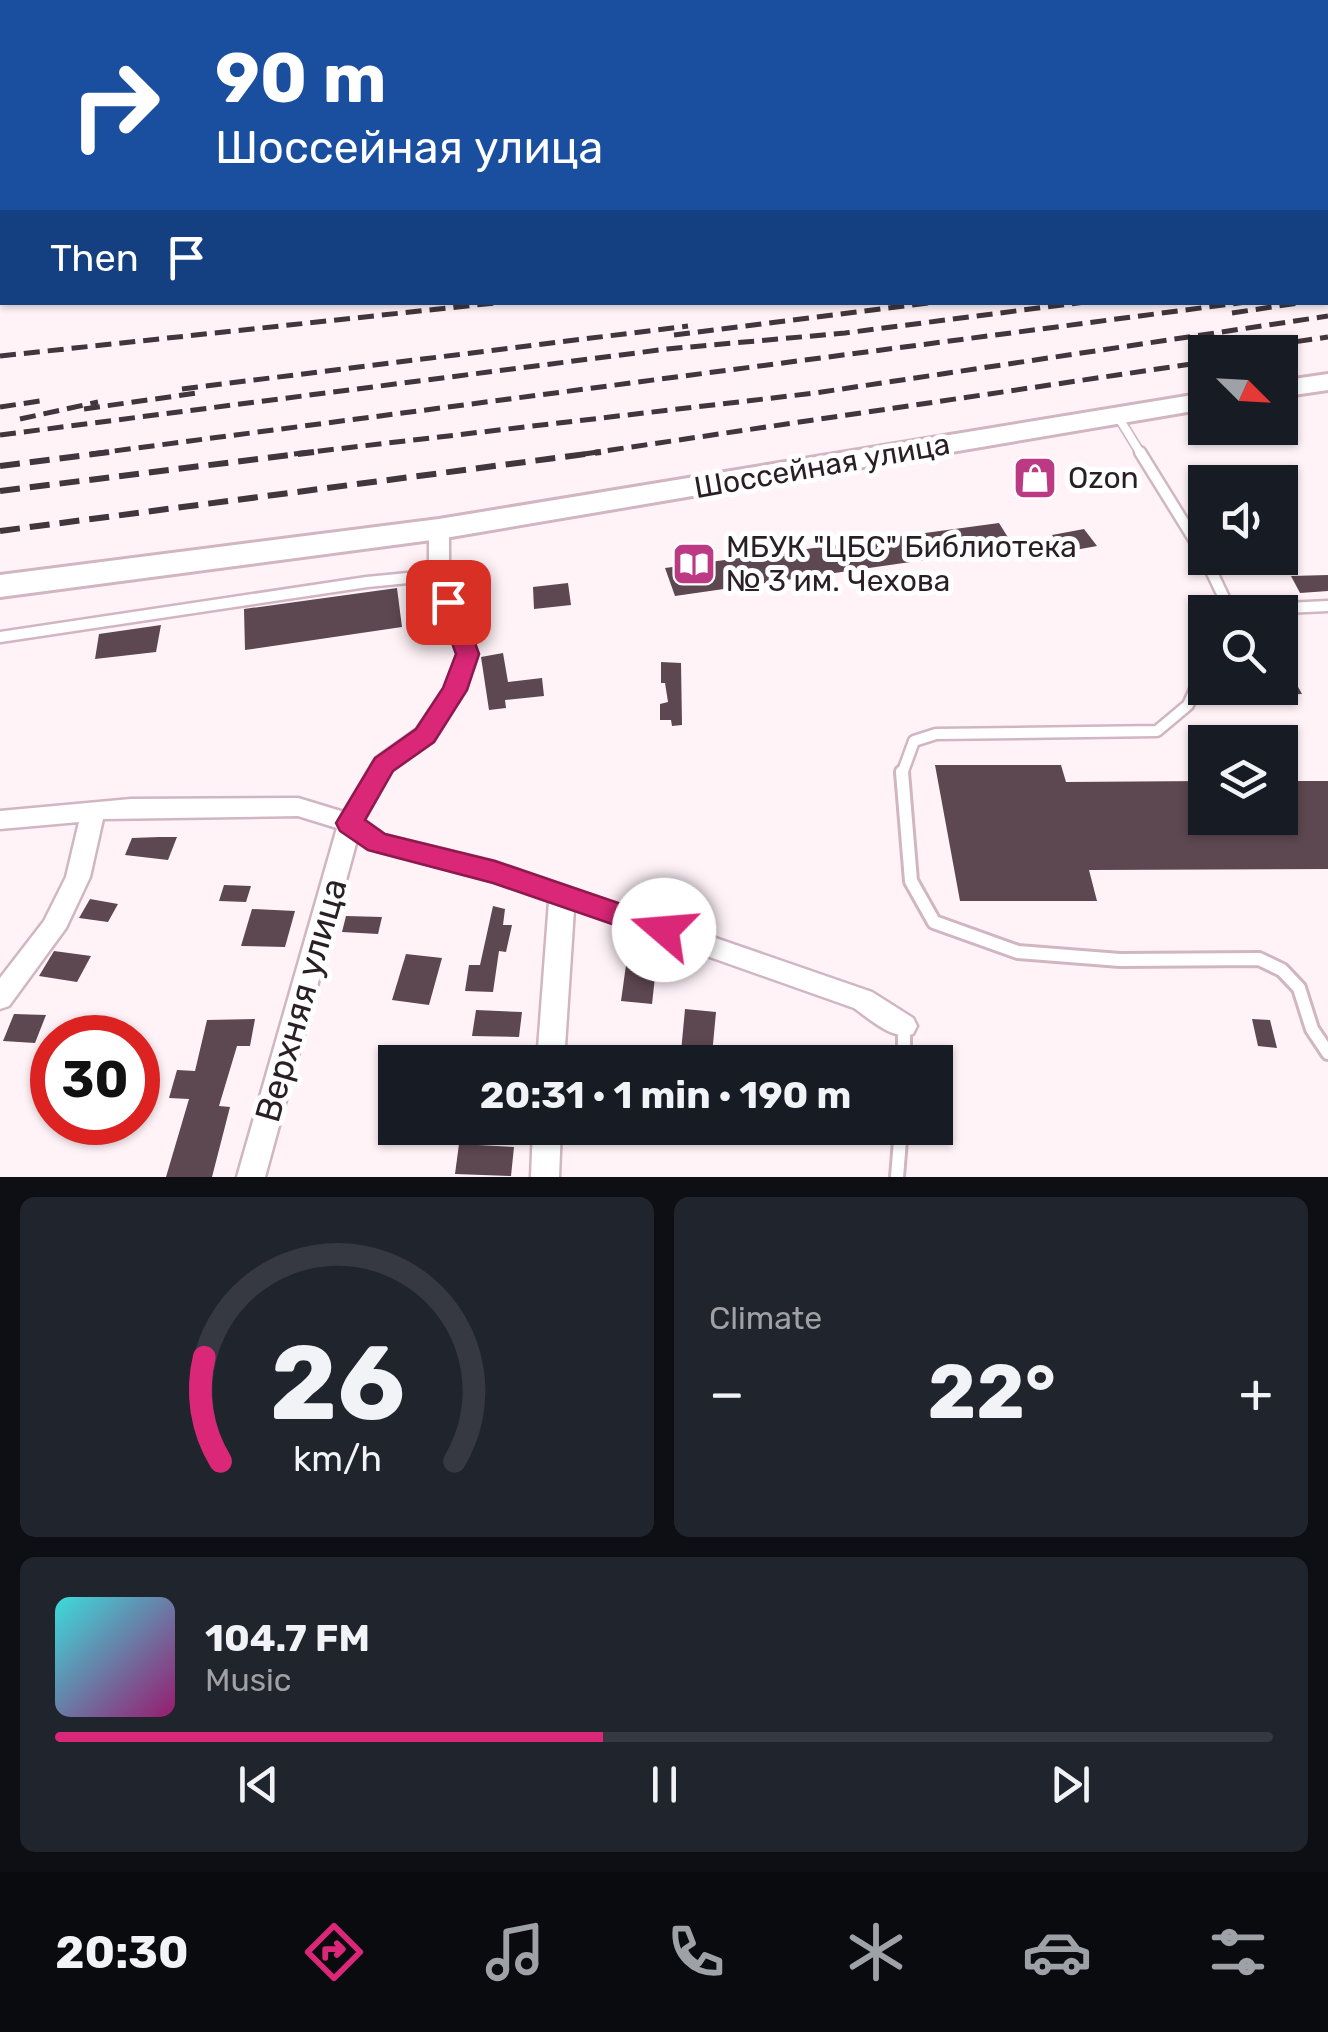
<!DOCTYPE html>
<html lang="en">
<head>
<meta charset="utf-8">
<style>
	body { margin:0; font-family:Rubik,sans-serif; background:#20242c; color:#f1f3f6; height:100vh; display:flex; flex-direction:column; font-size:38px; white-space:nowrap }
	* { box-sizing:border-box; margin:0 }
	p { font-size:32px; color:#9ea1a6 }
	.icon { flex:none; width:55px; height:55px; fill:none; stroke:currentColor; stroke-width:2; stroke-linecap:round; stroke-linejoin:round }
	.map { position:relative; height:1177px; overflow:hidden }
	.sheet { display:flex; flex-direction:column; gap:20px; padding:20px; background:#0d0f14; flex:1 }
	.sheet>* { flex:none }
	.hud { position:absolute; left:0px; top:0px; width:1330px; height:305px; box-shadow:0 2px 8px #0004; background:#1a4fa0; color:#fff; overflow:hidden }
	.needle { width:65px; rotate:114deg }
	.fabs { position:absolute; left:1188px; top:335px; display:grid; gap:20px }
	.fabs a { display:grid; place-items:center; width:110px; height:110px; border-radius:0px; background:#171b24; box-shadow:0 2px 8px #0004; font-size:50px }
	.speed { position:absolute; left:30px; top:1015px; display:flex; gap:20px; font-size:50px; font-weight:700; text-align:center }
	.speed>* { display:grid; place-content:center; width:130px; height:130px; border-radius:50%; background:#171b24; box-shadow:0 2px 8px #0004; line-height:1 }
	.speed .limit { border:15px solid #d22; background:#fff; color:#111 }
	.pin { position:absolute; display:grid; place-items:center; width:85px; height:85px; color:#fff; margin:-42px; border-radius:20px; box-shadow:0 5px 15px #0006 }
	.me { position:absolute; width:110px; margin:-55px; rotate:288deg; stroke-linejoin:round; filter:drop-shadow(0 0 8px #0008) }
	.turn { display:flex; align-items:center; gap:35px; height:210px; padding:0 50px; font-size:45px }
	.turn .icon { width:130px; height:130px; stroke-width:2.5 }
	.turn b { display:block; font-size:70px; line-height:85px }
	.then { display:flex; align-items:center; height:95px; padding:0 50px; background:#0003; gap:20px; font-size:38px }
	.big { font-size:75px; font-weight:700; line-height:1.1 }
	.sheet .widget { flex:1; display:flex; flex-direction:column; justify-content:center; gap:15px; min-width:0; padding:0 35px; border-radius:15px; background:#20242c }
	.sheet .dial { align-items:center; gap:0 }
	.dial svg { height:260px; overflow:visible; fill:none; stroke:#363941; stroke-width:7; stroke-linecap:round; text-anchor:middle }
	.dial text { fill:#f1f3f6; stroke:none }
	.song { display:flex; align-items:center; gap:30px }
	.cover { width:120px; height:120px; border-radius:15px; background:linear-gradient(135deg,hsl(180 70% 55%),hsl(320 70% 35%)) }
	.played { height:10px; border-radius:5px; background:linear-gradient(90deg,#db2777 45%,#363941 45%) }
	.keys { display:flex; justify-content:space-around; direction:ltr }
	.heat { display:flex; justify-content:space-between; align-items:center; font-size:55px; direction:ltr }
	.sheet .tiles { flex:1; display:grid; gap:20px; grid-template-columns:1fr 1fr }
	.widget:last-child { grid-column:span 2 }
	.trip { position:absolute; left:378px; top:1045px; width:575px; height:100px; border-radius:0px; background:#171b24; box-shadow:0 2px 8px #0004; font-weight:700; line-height:100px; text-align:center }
	.tabs { display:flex; height:160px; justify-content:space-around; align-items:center; background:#090b0e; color:#9ea1a6 }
	.tabs .icon { width:70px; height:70px }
	.tabs .active { color:#db2777 }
	.tabs b { font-size:45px; color:#f1f3f6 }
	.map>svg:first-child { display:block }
	.building { fill:#5d4751 }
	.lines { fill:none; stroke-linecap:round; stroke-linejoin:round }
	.lane-far3-casing { stroke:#d1b6c2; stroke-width:10 }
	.lane-far2-casing { stroke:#d1b6c2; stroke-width:11 }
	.lane-far1-casing { stroke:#d1b6c2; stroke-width:15 }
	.lane-casing { stroke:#d1b6c2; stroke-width:18 }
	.street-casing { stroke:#d1b6c2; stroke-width:5 }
	.primary-casing { stroke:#d1b6c2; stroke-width:6 }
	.lane-far3 { stroke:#fff; stroke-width:6 }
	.lane-far2 { stroke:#fff; stroke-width:8 }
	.lane-far1 { stroke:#fff; stroke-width:10 }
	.lane { stroke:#fff; stroke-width:12 }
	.street { fill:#fff; fill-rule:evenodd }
	.primary { fill:#fff; fill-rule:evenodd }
	.rail-far1 { stroke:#40363b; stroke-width:5; stroke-dasharray:16 8; stroke-linecap:butt }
	.rail { stroke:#40363b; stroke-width:6; stroke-dasharray:20 10; stroke-linecap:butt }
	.route { fill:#db2777; stroke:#8e194d; stroke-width:2.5 }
	.labels { text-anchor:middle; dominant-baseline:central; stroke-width:10; stroke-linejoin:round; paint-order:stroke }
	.street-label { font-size:30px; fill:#291f24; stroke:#fff }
	.poi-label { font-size:30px; fill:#291f24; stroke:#fff; text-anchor:start }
	.near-street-label { font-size:35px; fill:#291f24; stroke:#fff }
</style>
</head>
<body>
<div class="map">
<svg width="1328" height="1177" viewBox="0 0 1328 1177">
	<rect width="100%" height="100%" fill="#fff3f8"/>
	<g class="building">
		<path d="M999,523L1014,547L675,596L665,568Z"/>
		<path d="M1084,529L1097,546L1064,552L1052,535Z"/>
		<path d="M1328,575V591L1300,593L1291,576Z"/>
		<path d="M568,583L571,605L534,609L533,587Z"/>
		<path d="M397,588L402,627L245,650L244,609Z"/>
		<path d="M161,625L156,652L95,659L99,634Z"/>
		<path d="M503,653L508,682L542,678L544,696L505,700L506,708L489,710L481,657Z"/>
		<path d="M1280,654L1302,694L1280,695Z"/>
		<path d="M661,662L681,663L682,725L672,726L671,720H660V704L668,702L665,683H661Z"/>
		<path d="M935,765H1061L1066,782L1205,781V818H1280V781H1328V869L1089,870L1097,901H960Z"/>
		<path d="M159,837H177L168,860L125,855L132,838Z"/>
		<path d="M224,885L251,886L246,902L219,901Z"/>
		<path d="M90,899L118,904L108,922L79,918Z"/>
		<path d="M493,906L505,909L503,925H512L506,952L499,951L493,992L465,991L469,965H480Z"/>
		<path d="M252,909L295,911L285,947L241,946Z"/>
		<path d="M346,916L382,917L378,934L342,932Z"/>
		<path d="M54,951L91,956L77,982L39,976Z"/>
		<path d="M406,954L442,958L429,1005L392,1000Z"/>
		<path d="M626,965L656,968L652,1004L621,1001Z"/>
		<path d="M685,1009L716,1012L712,1055L681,1052Z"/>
		<path d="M476,1010L522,1012L519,1037L472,1036Z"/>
		<path d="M14,1014L46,1015L35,1043L3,1041Z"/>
		<path d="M255,1019L250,1046H237L219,1106L230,1107L212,1177H166L189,1099L169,1098L177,1070L195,1071L207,1020Z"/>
		<path d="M1252,1019L1270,1020L1277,1048L1258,1046Z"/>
		<path d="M459,1144L514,1147L511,1176L455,1174Z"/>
	</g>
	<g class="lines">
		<defs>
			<path id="lane-far3" d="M485,0L491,2"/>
			<path id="lane-far2" d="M1117,415L1141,454"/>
			<g id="lane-far1">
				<path d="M1140,452L1205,557"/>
				<path d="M1205,558L1226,602L1225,612"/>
				<path d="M1225,611L1328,606"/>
				<path d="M0,637L367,582L439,575"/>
				<path d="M902,774L914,741L936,734L1157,731L1188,705L1205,667"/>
			</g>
			<g id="lane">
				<path d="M902,772L911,881L934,922L1018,952L1120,960L1259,959L1282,970L1299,988L1312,1029L1328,1053"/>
				<path d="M904,1026V1062"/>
				<path d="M897,1177L901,1128"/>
			</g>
			<g id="street">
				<path d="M301,0H313V2H302Z"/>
				<rect x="0" y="208" width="2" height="8"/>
				<path d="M439,523L449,529V575L478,654L466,689L433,741L392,770L364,820L384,835L495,862L872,992L913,1018L917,1026L913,1034C893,1041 870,1019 854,1008L574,909L564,1062H537L549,901L493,881L377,851L357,840L265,1177H237L337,828L298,816L103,819L90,877L66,928L9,1006L0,1009V978L44,921L66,877L79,822L0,829V811L131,799L298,798L344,812L376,758L417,729L445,688L458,654L429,575V529Z"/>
				<path d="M533,1128H561L559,1177H531Z"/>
			</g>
			<g id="primary">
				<path d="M1328,374V390L1280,397V381Z"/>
				<path d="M1205,393V409L439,539L0,597V575L439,519Z"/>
			</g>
		</defs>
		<use href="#lane-far3" class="lane-far3-casing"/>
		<use href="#lane-far2" class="lane-far2-casing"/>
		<use href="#lane-far1" class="lane-far1-casing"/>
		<use href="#lane" class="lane-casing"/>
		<use href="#street" class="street-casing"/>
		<use href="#primary" class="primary-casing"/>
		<use href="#lane-far3" class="lane-far3"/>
		<use href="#lane-far2" class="lane-far2"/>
		<use href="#lane-far1" class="lane-far1"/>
		<use href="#lane" class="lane"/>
		<use href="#street" class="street"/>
		<use href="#primary" class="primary"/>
		<g class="rail-far1">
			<path d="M1232,313L1305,302"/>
			<path d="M674,335L936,302"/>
			<path d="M1225,352L1328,337"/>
			<path d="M0,356L504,302"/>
			<path d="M182,389L688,326"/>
			<path d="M0,407L40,401"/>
			<path d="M84,409L197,393"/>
			<path d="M20,419L98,402"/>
			<path d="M0,435L667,349L845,333L1085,302"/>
			<path d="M91,454L1246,302"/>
			<path d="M294,454L815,393L1328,316"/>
			<path d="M584,454L1205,362"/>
		</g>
		<g class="rail">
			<path d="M0,466L110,452"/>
			<path d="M0,491L314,452"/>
			<path d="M0,531L601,452"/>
		</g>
	</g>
	<path class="route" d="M448,594L460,602L479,654L467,690L434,742L393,771L365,820L385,834L495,861L674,922L678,930L674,939L664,942L493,883L368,850L340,831L336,823L375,758L416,729L443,688L456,654L437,602Z"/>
	<defs>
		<symbol id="shop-square" viewBox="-11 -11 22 22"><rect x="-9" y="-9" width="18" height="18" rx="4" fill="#bb3a83" stroke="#fff"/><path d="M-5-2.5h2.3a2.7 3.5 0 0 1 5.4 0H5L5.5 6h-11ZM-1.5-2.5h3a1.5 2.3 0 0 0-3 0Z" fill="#fff"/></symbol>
		<symbol id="library-square" viewBox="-11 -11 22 22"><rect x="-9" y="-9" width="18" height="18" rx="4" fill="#bb3a83" stroke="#fff"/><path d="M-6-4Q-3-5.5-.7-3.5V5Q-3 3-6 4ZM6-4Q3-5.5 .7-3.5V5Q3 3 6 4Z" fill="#fff"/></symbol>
	</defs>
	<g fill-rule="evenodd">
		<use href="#shop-square" x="1010" y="453" width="50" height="50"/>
		<use href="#library-square" x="669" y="539" width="50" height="50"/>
	</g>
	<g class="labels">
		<g class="street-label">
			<text transform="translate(822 466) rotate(-10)">Шоссейная улица</text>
		</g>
		<g class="poi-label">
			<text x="1068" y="478">Ozon</text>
			<text x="726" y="547">МБУК "ЦБС" Библиотека<tspan x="726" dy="34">№ 3 им. Чехова</tspan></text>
		</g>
		<g class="near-street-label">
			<text transform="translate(301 1000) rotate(-74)">Верхняя улица</text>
		</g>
	</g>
</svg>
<div class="fabs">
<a><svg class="needle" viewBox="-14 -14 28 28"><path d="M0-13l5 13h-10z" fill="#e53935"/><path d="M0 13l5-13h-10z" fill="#9ea1a6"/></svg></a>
<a><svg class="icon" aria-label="sound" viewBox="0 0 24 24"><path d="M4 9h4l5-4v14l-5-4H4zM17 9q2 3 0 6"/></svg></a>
<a><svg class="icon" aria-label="search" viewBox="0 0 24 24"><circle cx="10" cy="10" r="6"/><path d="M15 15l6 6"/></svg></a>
<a><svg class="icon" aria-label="layers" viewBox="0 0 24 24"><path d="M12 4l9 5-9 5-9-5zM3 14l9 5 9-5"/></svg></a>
</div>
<div class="speed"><div class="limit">30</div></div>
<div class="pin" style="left:448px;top:602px;background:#d93025"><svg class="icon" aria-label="arrive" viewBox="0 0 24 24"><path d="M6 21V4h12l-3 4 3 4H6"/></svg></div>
<svg class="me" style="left:664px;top:930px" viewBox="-20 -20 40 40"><circle r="19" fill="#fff"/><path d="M0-13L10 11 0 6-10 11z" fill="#db2777"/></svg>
<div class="trip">20:31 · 1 min · 190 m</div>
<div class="hud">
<div class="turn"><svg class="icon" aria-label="right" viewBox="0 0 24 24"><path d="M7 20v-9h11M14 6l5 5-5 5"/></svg><div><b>90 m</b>Шоссейная улица</div></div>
<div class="then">Then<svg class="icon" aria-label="arrive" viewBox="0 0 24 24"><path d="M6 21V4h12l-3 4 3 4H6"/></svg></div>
</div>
</div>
<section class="sheet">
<div class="tiles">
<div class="widget dial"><svg viewBox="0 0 100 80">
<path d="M14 69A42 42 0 1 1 86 69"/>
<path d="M14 69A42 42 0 0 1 9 37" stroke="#db2777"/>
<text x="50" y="56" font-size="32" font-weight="700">26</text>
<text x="50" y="72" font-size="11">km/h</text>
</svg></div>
<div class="widget"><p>Climate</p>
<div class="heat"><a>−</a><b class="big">22°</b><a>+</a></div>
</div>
<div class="widget">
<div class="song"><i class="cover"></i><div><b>104.7 FM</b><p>Music</p></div></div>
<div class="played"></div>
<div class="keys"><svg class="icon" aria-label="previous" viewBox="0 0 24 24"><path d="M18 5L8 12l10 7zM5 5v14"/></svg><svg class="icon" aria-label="pause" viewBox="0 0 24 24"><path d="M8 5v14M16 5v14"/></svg><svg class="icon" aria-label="next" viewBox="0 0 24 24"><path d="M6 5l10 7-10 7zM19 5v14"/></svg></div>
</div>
</div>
</section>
<nav class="tabs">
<b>20:30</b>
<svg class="icon active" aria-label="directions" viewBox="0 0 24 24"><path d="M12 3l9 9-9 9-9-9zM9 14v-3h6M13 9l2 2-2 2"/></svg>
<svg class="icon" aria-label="music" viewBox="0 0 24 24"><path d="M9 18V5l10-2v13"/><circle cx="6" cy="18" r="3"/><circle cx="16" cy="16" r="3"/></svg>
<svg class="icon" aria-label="phone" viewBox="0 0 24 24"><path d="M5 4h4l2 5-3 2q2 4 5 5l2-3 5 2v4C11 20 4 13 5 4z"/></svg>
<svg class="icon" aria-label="climate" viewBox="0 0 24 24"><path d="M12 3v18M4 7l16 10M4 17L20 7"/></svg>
<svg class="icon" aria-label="car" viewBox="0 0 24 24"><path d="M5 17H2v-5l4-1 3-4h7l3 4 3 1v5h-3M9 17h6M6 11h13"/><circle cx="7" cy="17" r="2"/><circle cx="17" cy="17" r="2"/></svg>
<svg class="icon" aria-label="filters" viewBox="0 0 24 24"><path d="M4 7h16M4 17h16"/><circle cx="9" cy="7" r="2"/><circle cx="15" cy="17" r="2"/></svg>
</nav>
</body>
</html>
